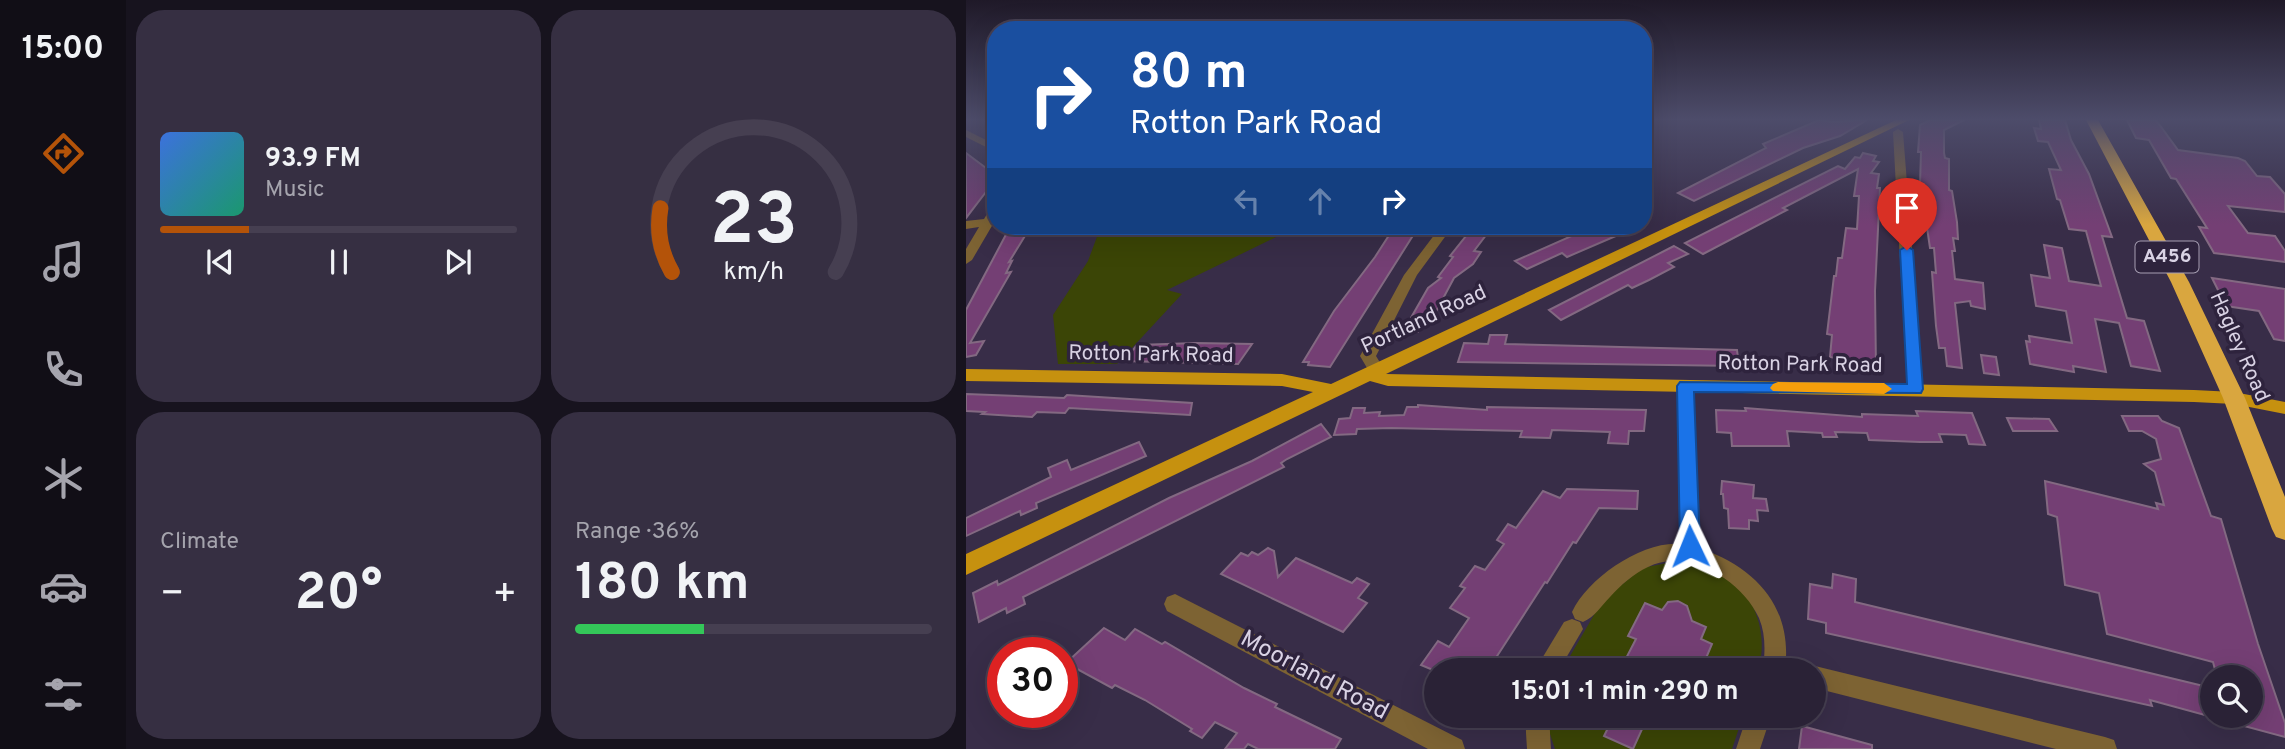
<!DOCTYPE html>
<html lang="en">
<head>
<meta charset="utf-8">
<style>
	body { margin:0; font-family:Overpass,sans-serif; background:#362f42; color:#f1f3f6; height:100vh; display:flex; flex-direction:column; font-size:26px; white-space:nowrap }
	* { box-sizing:border-box; margin:0 }
	p { font-size:23px; color:#a5a4ad }
	.icon { flex:none; width:38px; height:38px; fill:none; stroke:currentColor; stroke-width:2; stroke-linecap:round; stroke-linejoin:round }
	.map { position:relative; flex:1; overflow:hidden }
	.details { display:flex; flex-direction:column; gap:10px; padding:10px; background:#17131e; width:840px }
	.details>* { flex:none }
	.guide { position:absolute; left:21px; top:21px; width:665px; height:214px; border-radius:28px; box-shadow:0 7px 28px #0002,0 0 0 2px #463f51; background:#1a4fa0; color:#fff; overflow:hidden }
	.buttons { position:absolute; left:1234px; top:665px; display:grid; gap:14px }
	.buttons a { display:grid; place-items:center; width:63px; height:63px; border-radius:50%; background:#2a2236; box-shadow:0 7px 28px #0002,0 0 0 2px #463f51; font-size:35px }
	.speed { position:absolute; left:21px; top:637px; display:flex; gap:14px; font-size:35px; font-weight:700; text-align:center }
	.speed>* { display:grid; place-content:center; width:91px; height:91px; border-radius:50%; background:#2a2236; box-shadow:0 7px 28px #0002,0 0 0 2px #463f51; line-height:1 }
	.speed .limit { border:10px solid #d22; background:#fff; color:#111 }
	.pin { position:absolute; display:grid; place-items:center; width:60px; height:60px; color:#fff; margin:-72px -30px; border-radius:50% 50% 50% 0; rotate:-45deg; box-shadow:0 0 7px #0007 }
	.pin .icon { rotate:45deg }
	.me { position:absolute; width:77px; margin:-38px; rotate:358deg; stroke-linejoin:round; filter:drop-shadow(0 0 5px #0008) }
	.turn { display:flex; align-items:center; gap:24px; height:147px; padding:0 28px; font-size:32px }
	.turn .icon { width:91px; height:91px; stroke-width:2.5 }
	.turn b { display:block; font-size:49px; line-height:60px }
	.lanes { display:flex; align-items:center; height:66px; padding:0 28px; background:#0003; justify-content:center; gap:35px; direction:ltr }
	.lanes .off { opacity:.35 }
	.big { font-size:52px; font-weight:700; line-height:1.1 }
	.details .card { flex:1; display:flex; flex-direction:column; justify-content:center; gap:10px; min-width:0; padding:0 24px; border-radius:28px; background:#362f42 }
	.details .dial { align-items:center; gap:0 }
	.dial svg { height:182px; overflow:visible; fill:none; stroke:#463f51; stroke-width:7; stroke-linecap:round; text-anchor:middle }
	.dial text { fill:#f1f3f6; stroke:none }
	.song { display:flex; align-items:center; gap:21px }
	.cover { width:84px; height:84px; border-radius:10px; background:linear-gradient(135deg,hsl(220 70% 55%),hsl(160 70% 35%)) }
	.played { height:7px; border-radius:4px; background:linear-gradient(90deg,#b45309 25%,#463f51 25%) }
	.keys { display:flex; justify-content:space-around; direction:ltr }
	.heat { display:flex; justify-content:space-between; align-items:center; font-size:38px; direction:ltr }
	.charge { height:10px; border-radius:5px; background:linear-gradient(90deg,#34c759 36%,#463f51 0) }
	.details .tiles { flex:1; display:grid; gap:10px; grid-template-columns:repeat(2,1fr) }
	.trip { position:absolute; left:458px; top:658px; width:402px; height:70px; border-radius:35px; background:#2a2236; box-shadow:0 7px 28px #0002,0 0 0 2px #463f51; font-weight:700; line-height:70px; text-align:center }
	main { display:flex; flex:1; min-height:0 }
	.menu { display:flex; flex-direction:column; width:126px; justify-content:space-around; align-items:center; background:#110e16; color:#a5a4ad }
	.menu .icon { width:49px; height:49px }
	.menu .current { color:#b45309 }
	.menu b { font-size:32px; color:#f1f3f6 }
	.map>svg:first-child { display:block }
	.green { fill:#3b4506 }
	.building { fill:#743f74; stroke:#836982; stroke-width:2 }
	.lines { fill:none; stroke-linecap:round; stroke-linejoin:round }
	.minor { fill:#7d6333; fill-rule:evenodd }
	.major { fill:#c6910f; fill-rule:evenodd }
	.highway { fill:#d9a63f; fill-rule:evenodd }
	.route { fill:#1a73e8; stroke:#114b97; stroke-width:2 }
	.slow { fill:#f59e0b }
	.labels { text-anchor:middle; dominant-baseline:central; stroke-width:7; stroke-linejoin:round; paint-order:stroke }
	.shield { fill:#2e233d; stroke:#a69eb2; stroke-width:2 }
	.shield-label { font-size:19px; font-weight:bold; fill:#d9d2e4 }
	.street-label { font-size:21px; fill:#d9d2e4; stroke:#2e233d }
	.near-street-label { font-size:24px; fill:#d9d2e4; stroke:#2e233d }
</style>
</head>
<body>
<main>
<nav class="menu">
<b>15:00</b>
<svg class="icon current" aria-label="directions" viewBox="0 0 24 24"><path d="M12 3l9 9-9 9-9-9zM9 14v-3h6M13 9l2 2-2 2"/></svg>
<svg class="icon" aria-label="music" viewBox="0 0 24 24"><path d="M9 18V5l10-2v13"/><circle cx="6" cy="18" r="3"/><circle cx="16" cy="16" r="3"/></svg>
<svg class="icon" aria-label="phone" viewBox="0 0 24 24"><path d="M5 4h4l2 5-3 2q2 4 5 5l2-3 5 2v4C11 20 4 13 5 4z"/></svg>
<svg class="icon" aria-label="climate" viewBox="0 0 24 24"><path d="M12 3v18M4 7l16 10M4 17L20 7"/></svg>
<svg class="icon" aria-label="car" viewBox="0 0 24 24"><path d="M5 17H2v-5l4-1 3-4h7l3 4 3 1v5h-3M9 17h6M6 11h13"/><circle cx="7" cy="17" r="2"/><circle cx="17" cy="17" r="2"/></svg>
<svg class="icon" aria-label="filters" viewBox="0 0 24 24"><path d="M4 7h16M4 17h16"/><circle cx="9" cy="7" r="2"/><circle cx="15" cy="17" r="2"/></svg>
</nav>
<section class="details">
<div class="tiles">
<div class="card">
<div class="song"><i class="cover"></i><div><b>93.9 FM</b><p>Music</p></div></div>
<div class="played"></div>
<div class="keys"><svg class="icon" aria-label="previous" viewBox="0 0 24 24"><path d="M18 5L8 12l10 7zM5 5v14"/></svg><svg class="icon" aria-label="pause" viewBox="0 0 24 24"><path d="M8 5v14M16 5v14"/></svg><svg class="icon" aria-label="next" viewBox="0 0 24 24"><path d="M6 5l10 7-10 7zM19 5v14"/></svg></div>
</div>
<div class="card dial"><svg viewBox="0 0 100 80">
<path d="M14 69A42 42 0 1 1 86 69"/>
<path d="M14 69A42 42 0 0 1 9 41" stroke="#b45309"/>
<text x="50" y="56" font-size="32" font-weight="700">23</text>
<text x="50" y="72" font-size="11">km/h</text>
</svg></div>
<div class="card"><p>Climate</p>
<div class="heat"><a>−</a><b class="big">20°</b><a>+</a></div>
</div>
<div class="card"><p>Range · 36%</p><b class="big">180 km</b><div class="charge"></div></div>
</div>
</section>
<div class="map">
<svg width="1319" height="749" viewBox="0 0 1319 749">
	<rect width="100%" height="100%" fill="#382d48"/>
	<g class="green">
		<path d="M135,226H333L201,290L216,294L151,364H92L87,315L122,261Z"/>
		<path d="M706,562C724,565 741,568 758,576C790,591 803,638 792,670H596L636,601L676,568Z"/>
		<path d="M583,716H777L766,749H589L582,728Z"/>
	</g>
	<g class="building">
		<path d="M853,120L867,122L901,120L874,136L837,148L728,201L712,193L800,148L797,144Z"/>
		<path d="M964,120H998L978,130V153L979,158L983,159V190L986,191L991,222L992,239L987,238L989,251H986L989,279L1017,283L1019,309L1005,306L1004,301L989,303L996,368L981,366L979,348H973L970,326L966,272L970,273L968,248H964L960,221L958,184H954L955,152H952L954,125Z"/>
		<path d="M1073,120H1099L1105,140L1123,174L1146,237L1136,236L1161,318L1178,321L1194,371L1165,366L1153,323L1129,319L1140,372L1107,366L1108,372L1064,364L1060,341L1064,342L1063,336L1106,343L1100,311L1070,306L1065,275L1084,278L1078,245L1096,248L1103,281L1135,286L1120,231L1103,229L1094,200L1091,199L1083,169L1095,170L1082,142L1072,141L1068,128L1075,129Z"/>
		<path d="M1161,120H1190L1212,150L1272,158L1279,161L1291,176L1304,177L1319,194V212L1262,206L1282,233L1309,236L1319,251V262L1248,253L1233,227L1241,228L1210,179L1205,178L1183,140L1170,138Z"/>
		<path d="M0,153L24,171L23,188L0,218Z"/>
		<path d="M897,153L910,156L907,161L913,162L905,173L913,174L911,188H914L909,291L910,370L880,365V360L864,357L866,335L861,334L868,276H870L872,258H876L880,228L891,229L893,196H888L892,169L817,208L821,210L737,254L719,243L872,166L879,169L889,157L894,158Z"/>
		<path d="M65,226L43,262L46,261L40,273L45,272L4,343L18,341L10,355L0,357V310L44,227Z"/>
		<path d="M429,226H453L364,367L342,365L343,362H337L368,311L409,257Z"/>
		<path d="M508,226H527L508,251L515,252L507,264L488,278L465,321L459,320L452,332L438,330L462,288L475,278L472,277L487,257L484,256Z"/>
		<path d="M628,226H673L601,257L596,253L561,269L549,261Z"/>
		<path d="M708,246L722,254L702,263L708,267L683,280L666,288L662,285L595,320L583,310Z"/>
		<path d="M1246,278L1319,289V341L1308,339L1293,311L1260,306Z"/>
		<path d="M524,335H541L539,344L771,350L773,366L492,362L498,343L522,344Z"/>
		<path d="M230,343L286,344L272,364L158,361L171,345Z"/>
		<path d="M1015,355L1030,357L1033,375L1018,373Z"/>
		<path d="M0,394L98,398L101,395L226,403L224,415L103,408L99,413L71,412L66,417L16,414L19,412L0,411Z"/>
		<path d="M452,405L521,410V407L680,410L678,431H663L662,444L642,443L644,432L586,430L584,438L554,437L556,431L425,428L391,429L390,434L368,435L373,419L384,418L387,408H399L398,413L414,412L413,416L438,415L441,407H452Z"/>
		<path d="M779,408L896,417V414L952,416L950,411L1006,413L1019,445L1003,444L1000,435L973,434L976,442H954L903,440L901,433L869,432L871,437H857L856,433L821,431L823,446H766L765,433L751,432L750,410L780,411Z"/>
		<path d="M1156,416H1192L1196,421L1213,428L1245,516L1255,519L1292,644L1319,723V737L1256,720L1257,716H1284V677H1251L1247,662L1141,634L1133,593L1099,585L1091,517L1082,514L1079,481L1192,509L1190,503L1198,505L1189,472L1178,464L1195,459L1190,439L1176,431H1163Z"/>
		<path d="M1041,418L1083,419L1091,431H1047Z"/>
		<path d="M355,424L365,437L321,459L315,463L318,467L57,597L59,604L41,613L40,608L13,622L7,593L31,581L32,585L203,498L286,461Z"/>
		<path d="M173,442L180,456L70,503L71,508L55,515L54,511L0,536V518L85,477L82,468L101,460L105,470Z"/>
		<path d="M756,481L788,485L787,498L800,499L802,511L791,510L792,521L783,520V529L763,528L762,509L758,508L757,494H755Z"/>
		<path d="M601,489L672,491L671,509L633,508L610,543L607,542L581,583L579,582L522,670H467L455,665L472,641L483,647L503,618L484,608L499,588L494,586L509,566L519,570L538,544L531,540L542,524L550,528L577,491L594,498Z"/>
		<path d="M302,548L308,551L312,577L330,558L386,583L391,578L403,584L392,598L401,603L377,632L255,574L275,553L282,556L286,552L292,555Z"/>
		<path d="M867,574L890,579L889,602L1246,688V717L1184,700L1186,706L860,633V623L842,619L844,584L866,588Z"/>
		<path d="M712,601L721,606L726,621L740,627L735,639L746,644L735,670L720,666L718,670H654L670,639L662,636L679,603L696,610L702,602Z"/>
		<path d="M138,628L159,640L169,629L196,644L199,642L278,688L311,704L309,707L375,739L369,749H292L282,744L278,749H259L271,733L249,722L236,738L224,731L226,729L179,700L149,685L146,688L100,663Z"/>
		<path d="M648,716H682L667,749L638,736Z"/>
		<path d="M836,726L906,745V749H833Z"/>
	</g>
	<g class="lines">
		<g class="minor">
			<path d="M932,129L937,132L957,389L949,395L941,389L927,132Z"/>
			<path d="M0,130L30,145V152L0,137Z"/>
			<path d="M30,205V219L6,260L0,264V249L13,227L0,229V221L18,219L26,206Z"/>
			<path d="M475,226H487L451,275L410,356L418,369L410,374L404,373L394,356L438,275Z"/>
			<path d="M720,381L728,386L734,545L736,549C792,569 827,609 819,670H797C799,652 800,635 793,618C776,580 721,547 682,567C667,574 655,585 644,597C635,606 629,617 617,622L609,619L606,612C622,578 676,541 714,544L712,386Z"/>
			<path d="M209,594L496,740L499,749H462L201,611L198,604L201,597Z"/>
			<path d="M606,619L614,622L617,629L593,670H569L598,622Z"/>
			<path d="M849,666L1139,737L1148,740L1151,749H1090L849,688V670H840Z"/>
			<path d="M559,716H583L585,749H561Z"/>
			<path d="M781,716H805L794,749H770Z"/>
		</g>
		<path class="major" d="M930,120H943L420,374L1228,390L1268,392L1319,402V414L1268,404L1228,402L422,386L404,381L0,575V554L347,392L316,386L0,381V369L316,374L365,384Z"/>
		<path class="highway" d="M1120,120H1132L1223,282L1279,398L1319,497V540L1310,537L1306,529L1257,398L1205,282Z"/>
	</g>
	<linearGradient id="sky" x2="0" y2="1"><stop stop-color="#1f1928"/><stop offset="0.53" stop-color="#4d4c6a"/><stop offset="1" stop-color="#4d4c6a" stop-opacity="0"/></linearGradient>
	<rect width="1319" height="225" fill="url(#sky)"/>
	<path class="route" d="M941,246L947,250L957,389L955,393L728,392L734,546L731,552L724,555L717,552L714,546L711,386L714,382L941,384L934,250Z"/>
	<path class="slow" d="M812,382L918,383L926,389L918,394L807,391L804,388L807,384Z"/>
	<g class="labels">
		<rect class="shield" x="1169.5" y="241.5" width="63" height="31" rx="5"/>
		<g class="shield-label">
			<text x="1201" y="257">A456</text>
		</g>
		<g class="street-label">
			<text transform="translate(458 320) rotate(-25)">Portland Road</text>
			<text transform="translate(1273 347) rotate(66)">Hagley Road</text>
			<text transform="translate(185 355) rotate(1)">Rotton Park Road</text>
			<text transform="translate(834 365) rotate(1)">Rotton Park Road</text>
		</g>
		<g class="near-street-label">
			<text transform="translate(348 676) rotate(28)">Moorland Road</text>
		</g>
	</g>
</svg>
<div class="buttons">
<a><svg class="icon" aria-label="search" viewBox="0 0 24 24"><circle cx="10" cy="10" r="6"/><path d="M15 15l6 6"/></svg></a>
</div>
<div class="speed"><div class="limit">30</div></div>
<div class="pin" style="left:941px;top:250px;background:#d93025"><svg class="icon" aria-label="arrive" viewBox="0 0 24 24"><path d="M6 21V4h12l-3 4 3 4H6"/></svg></div>
<svg class="me" style="left:724px;top:546px" viewBox="-20 -20 40 40"><path d="M0-17L14 15 0 8-14 15z" fill="#1a73e8" stroke="#fff" stroke-width="4"/></svg>
<div class="trip">15:01 · 1 min · 290 m</div>
<div class="guide">
<div class="turn"><svg class="icon" aria-label="right" viewBox="0 0 24 24"><path d="M7 20v-9h11M14 6l5 5-5 5"/></svg><div><b>80 m</b>Rotton Park Road</div></div>
<div class="lanes"><svg class="icon off" aria-label="left" viewBox="0 0 24 24"><path d="M17 20v-9H6M10 6l-5 5 5 5"/></svg><svg class="icon off" aria-label="ahead" viewBox="0 0 24 24"><path d="M12 20V5M6 11l6-6 6 6"/></svg><svg class="icon" aria-label="right" viewBox="0 0 24 24"><path d="M7 20v-9h11M14 6l5 5-5 5"/></svg></div>
</div>
</div>
</main>
</body>
</html>
